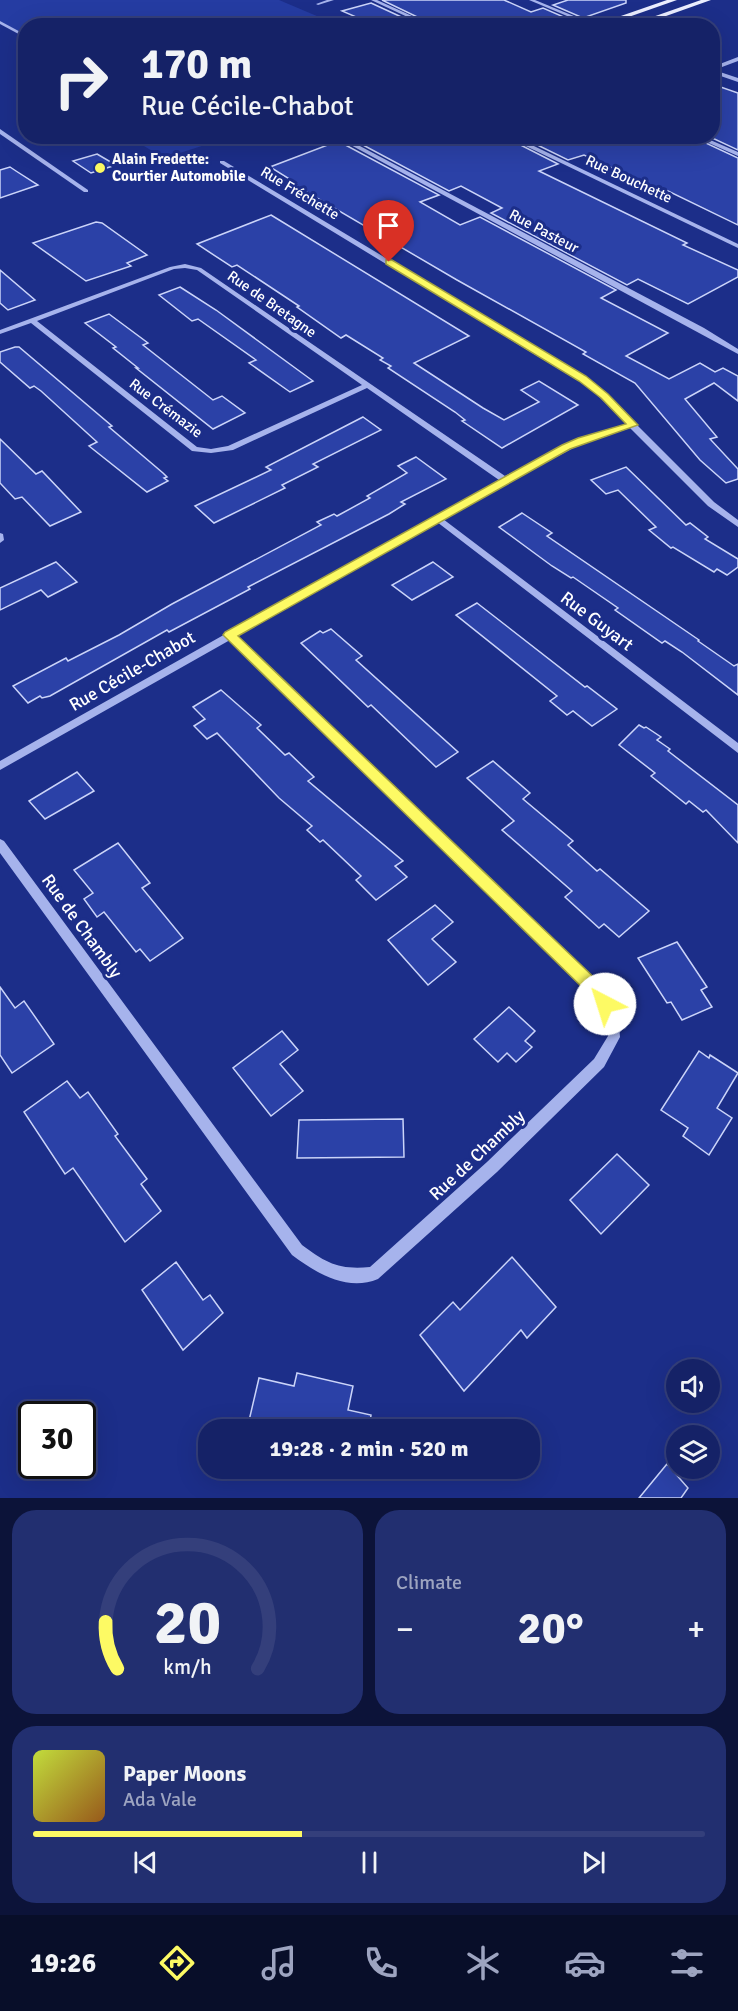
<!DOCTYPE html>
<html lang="en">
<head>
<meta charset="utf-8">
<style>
	body { margin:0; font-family:Signika,sans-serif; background:#222f70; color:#f1f3f6; height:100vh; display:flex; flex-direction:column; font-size:22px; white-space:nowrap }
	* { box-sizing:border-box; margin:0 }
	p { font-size:20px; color:#9da4c0 }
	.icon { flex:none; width:33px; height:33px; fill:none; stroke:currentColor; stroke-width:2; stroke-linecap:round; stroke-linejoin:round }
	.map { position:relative; height:1498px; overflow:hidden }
	.sheet { display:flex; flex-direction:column; gap:12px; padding:12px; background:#0c1339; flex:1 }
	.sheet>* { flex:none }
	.guide { position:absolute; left:18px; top:18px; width:702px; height:126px; border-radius:24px; box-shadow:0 6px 24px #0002,0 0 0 2px #343f7b; background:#152267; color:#f1f3f6; overflow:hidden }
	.buttons { position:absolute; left:666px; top:1359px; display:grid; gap:12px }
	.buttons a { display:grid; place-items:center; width:54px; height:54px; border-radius:50%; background:#152267; box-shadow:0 6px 24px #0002,0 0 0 2px #343f7b; font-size:30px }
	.speed { position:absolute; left:18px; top:1401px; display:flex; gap:12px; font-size:30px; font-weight:700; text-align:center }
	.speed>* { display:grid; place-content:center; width:78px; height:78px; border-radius:50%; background:#152267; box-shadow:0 6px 24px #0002,0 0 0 2px #343f7b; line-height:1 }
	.speed .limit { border:3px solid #111; border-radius:9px; background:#fff; color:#111 }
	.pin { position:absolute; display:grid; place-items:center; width:51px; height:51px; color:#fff; margin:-62px -26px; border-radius:50% 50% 50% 0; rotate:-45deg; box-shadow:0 0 6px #0007 }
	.pin .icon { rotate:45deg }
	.me { position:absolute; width:66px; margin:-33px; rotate:320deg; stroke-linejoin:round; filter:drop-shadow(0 0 4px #0008) }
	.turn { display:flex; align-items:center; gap:21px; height:126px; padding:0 24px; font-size:27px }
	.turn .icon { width:78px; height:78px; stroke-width:2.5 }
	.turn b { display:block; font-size:42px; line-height:51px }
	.big { font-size:45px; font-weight:700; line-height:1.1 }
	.sheet .tile { flex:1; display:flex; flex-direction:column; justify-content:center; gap:9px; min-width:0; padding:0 21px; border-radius:24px; background:#222f70 }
	.sheet .dial { align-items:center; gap:0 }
	.dial svg { height:156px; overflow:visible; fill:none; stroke:#343f7b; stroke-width:7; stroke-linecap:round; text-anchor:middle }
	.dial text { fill:#f1f3f6; stroke:none }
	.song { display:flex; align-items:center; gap:18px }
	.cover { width:72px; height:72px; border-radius:9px; background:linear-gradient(135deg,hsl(70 70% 55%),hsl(30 70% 35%)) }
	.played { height:6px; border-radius:3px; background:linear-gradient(90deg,#fdfa64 40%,#343f7b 40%) }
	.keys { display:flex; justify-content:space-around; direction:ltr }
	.heat { display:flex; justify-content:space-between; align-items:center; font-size:33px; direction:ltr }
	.sheet .tiles { flex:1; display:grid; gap:12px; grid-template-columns:1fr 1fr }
	.tile:last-child { grid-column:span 2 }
	.trip { position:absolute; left:198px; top:1419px; width:342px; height:60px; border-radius:24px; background:#152267; box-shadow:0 6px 24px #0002,0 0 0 2px #343f7b; font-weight:700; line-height:60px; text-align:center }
	.dock { display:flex; height:96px; justify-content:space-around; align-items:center; background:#080e29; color:#9da4c0 }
	.dock .icon { width:42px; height:42px }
	.dock .current { color:#fdfa64 }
	.dock b { font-size:27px; color:#f1f3f6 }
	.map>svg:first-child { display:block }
	.green { fill:#253ca2 }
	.building { fill:#2b41a7; stroke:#cbd4f9; stroke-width:1.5 }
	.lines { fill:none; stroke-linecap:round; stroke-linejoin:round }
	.minor { fill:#a6b3ec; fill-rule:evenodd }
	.major { fill:#ebeeff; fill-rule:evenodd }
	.route { fill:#fdfa64; stroke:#a4a241; stroke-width:1.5 }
	.poi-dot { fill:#fdfa64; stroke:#1c2e89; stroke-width:2 }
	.labels { text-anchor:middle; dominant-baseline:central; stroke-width:6; stroke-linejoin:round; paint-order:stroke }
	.far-poi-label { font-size:15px; font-weight:bold; fill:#fff; stroke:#1c2e89; text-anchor:start }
	.far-street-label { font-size:15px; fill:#fff; stroke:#1c2e89 }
	.street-label { font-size:18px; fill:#fff; stroke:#1c2e89 }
</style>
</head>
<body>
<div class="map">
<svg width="738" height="1498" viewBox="0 0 738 1498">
	<rect width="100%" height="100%" fill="#1c2e89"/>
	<g class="green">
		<path d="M0,0H279L338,25L26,26L25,36L0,21Z"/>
		<path d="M129,137H230L164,158Z"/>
	</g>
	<g class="building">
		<path d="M382,0H504L531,12L543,8L573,21L562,26H436Z"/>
		<path d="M568,0H626V3L583,18L553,5Z"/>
		<path d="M371,3L421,26H377L342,11Z"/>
		<path d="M712,84L738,93V150L708,136H712Z"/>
		<path d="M503,136L558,164L539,171L687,243L683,245L738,270V277L688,304L638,279L627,285L491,213L502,208L461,186L449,191L348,137Z"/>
		<path d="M519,136H691L738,158V225L664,189L660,190L584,155L568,160Z"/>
		<path d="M338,141L439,195L420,202L460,225L480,217L616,290L601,298L668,333L626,356L669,379L700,363L715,372L723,368L738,376V401L714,383L685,399L717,437L710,439L738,469V479L726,483L700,460L635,383L583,354L586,352L457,280L293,184L296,183L270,167Z"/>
		<path d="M97,154L116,165L91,173L73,161Z"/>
		<path d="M10,167L16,171L38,185L0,198V170Z"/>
		<path d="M271,215L469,336L414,363L483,408L504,420L539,402L521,390L539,381L578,405L502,448L462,421L465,420L455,412L388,368L391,366L380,360L383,358L346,335L341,338L297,307L299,306L237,265L232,267L197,244Z"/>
		<path d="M96,222L102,223L147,255L127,263L131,266L86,281L33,243Z"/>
		<path d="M0,270L35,300L8,310L0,303Z"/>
		<path d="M180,287L216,310L313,381L290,392L249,363L256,360L198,319L192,321L159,295Z"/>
		<path d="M109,314L148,343L143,345L213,400L222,396L245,413L213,429L136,368H138L113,348L116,347L85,323Z"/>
		<path d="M15,347H19L112,426L109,427L163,473L167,477L164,478L168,481L147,492L89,446L97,442L41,391L34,386L30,388L0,362V352Z"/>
		<path d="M363,417L381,430L313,464L318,467L282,485L285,488L214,523L195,506L271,470L266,467Z"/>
		<path d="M0,439L36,474L42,471L81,512L50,526L22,497L15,499L0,483Z"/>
		<path d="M416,457L446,479L401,502L405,504L389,514L248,587L250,589L169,632L167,630L50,696L42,698L40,696L28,703L13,686L66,658L68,661L119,635L172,604L321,525L317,522L334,514L337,516L370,498L367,496L407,473L398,466Z"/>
		<path d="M626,467L686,525L690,523L708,537L705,539L738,559V567L727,575L717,569L714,572L673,547L671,548L649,530L656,527L618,490L606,494L591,480Z"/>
		<path d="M522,513L552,533L547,536L699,640L698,641L734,666L738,664V695L682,652L665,641L662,643L615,610L618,608L573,577L571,578L552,566L499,527Z"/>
		<path d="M56,562L77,582L48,597L41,590L0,610V588Z"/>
		<path d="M433,562L453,577L412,600L392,585Z"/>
		<path d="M477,603L585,687L587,686L617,709L592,726L573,711L567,715L550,701L557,696L456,615Z"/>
		<path d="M331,629L362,656L356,660L458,752L436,767L371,705L368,707L301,643L320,631L323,633Z"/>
		<path d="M221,690L261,725L257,728L285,755L289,753L314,777L308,781L403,861L395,866L407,877L376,900L356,880L361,876L323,840L320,842L307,830L312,826L279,798L217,733L207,739L194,726L205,719L193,707Z"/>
		<path d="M639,725L644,728L646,727L661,737L657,740L670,749L668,751L738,805V843L706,810L703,812L689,801L686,804L651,776L655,773L619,745Z"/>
		<path d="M493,761L530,793L523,799L573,841L568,845L597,871L600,869L649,911L619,937L604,924L599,928L565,897L572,891L502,830L514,821L467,778Z"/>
		<path d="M77,772L94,791L45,819L29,801Z"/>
		<path d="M118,843L150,883L142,888L183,938L150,961L140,949L136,952L104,912L97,917L84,899L93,893L74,870Z"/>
		<path d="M435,905L453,922L432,939L456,962L428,985L388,940Z"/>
		<path d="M677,942L707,987L701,990L712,1007L682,1020L671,1002L667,1003L638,958Z"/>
		<path d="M0,987L15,1008L24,1001L54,1044L12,1073L0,1055Z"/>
		<path d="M509,1007L535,1031L525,1041L532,1047L516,1062L507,1053L498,1062L474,1039Z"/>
		<path d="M282,1031L298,1050L280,1064L303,1091L271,1116L233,1068Z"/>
		<path d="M699,1051L709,1058L710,1055L738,1073L717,1108L732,1118L709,1155L683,1136L688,1128L661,1110Z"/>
		<path d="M67,1081L80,1098L88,1092L118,1134L115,1136L147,1179L141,1184L161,1211L125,1242L73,1168L65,1174L24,1112Z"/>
		<path d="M403,1119L404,1157L297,1158L299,1120Z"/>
		<path d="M617,1154L649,1185L601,1234L570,1200Z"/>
		<path d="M512,1257L556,1307L527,1338L521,1330L464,1391L420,1335L453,1302L460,1310Z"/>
		<path d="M176,1262L203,1300L210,1295L223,1313L183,1350L142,1290Z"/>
		<path d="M297,1373L353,1386L348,1410L371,1415L369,1430H265L248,1425L259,1378L294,1386Z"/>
		<path d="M667,1464L688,1488L681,1498H639Z"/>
	</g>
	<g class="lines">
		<g class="minor">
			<path d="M327,0H334L318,5L316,4Z"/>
			<path d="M371,0H377L434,26H427Z"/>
			<path d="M529,0H535L598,26H591Z"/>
			<path d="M0,21L26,35V38L0,24Z"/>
			<path d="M738,57V61L714,70L738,78V82L712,73V67Z"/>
			<path d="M0,129L88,190V192H84L0,134Z"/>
			<path d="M334,136H341L704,328L738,349V354Z"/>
			<path d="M505,136H513L738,244V248Z"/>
			<path d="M693,136H701L738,152V156Z"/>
			<path d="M220,161H224L596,384L714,502L738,520V527L708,506L630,428L585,442L508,482L443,519L738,743V753L437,522L237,636L602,989L618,1015L620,1037L604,1067L497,1172L378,1279C347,1292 316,1273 292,1255L0,853V839L4,841L302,1245C326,1263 339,1270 370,1267L487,1162L594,1059L608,1036L606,1016L594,997L230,640L0,770V761L499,480L367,388L233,450L211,453L192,451L31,323L0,334V330L170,267L185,264L201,268L505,476L579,438L627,424L590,388L220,163ZM185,268L197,270L362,385L228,446L211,449L197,447L37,321L174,269Z"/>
			<path d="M0,533L3,534L4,540L0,543Z"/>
		</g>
		<g class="major">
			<path d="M667,0H677L603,26H592Z"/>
			<path d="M701,0H711L638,26H627Z"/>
		</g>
	</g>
	<path class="route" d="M386,260H392L586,376L608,394L638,425L570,449L238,636L604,987L613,1004L611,1009L605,1011L599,1009L593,998L223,635L225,632L562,445L578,438L626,424L601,398L579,381L386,264Z"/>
	<circle class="poi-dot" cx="100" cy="168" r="6"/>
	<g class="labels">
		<g class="far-poi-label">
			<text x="112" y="159">Alain Fredette:<tspan x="112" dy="17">Courtier Automobile</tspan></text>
		</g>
		<g class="far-street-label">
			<text transform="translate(629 179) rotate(25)">Rue Bouchette</text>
			<text transform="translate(300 193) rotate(31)">Rue Fréchette</text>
			<text transform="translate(544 231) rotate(28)">Rue Pasteur</text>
			<text transform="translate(272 304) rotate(35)">Rue de Bretagne</text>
			<text transform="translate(166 408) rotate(37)">Rue Crémazie</text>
		</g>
		<g class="street-label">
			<text transform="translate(597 621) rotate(37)">Rue Guyart</text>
			<text transform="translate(132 671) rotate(-30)">Rue Cécile-Chabot</text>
			<text transform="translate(82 926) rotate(54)">Rue de Chambly</text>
			<text transform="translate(477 1155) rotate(-43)">Rue de Chambly</text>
		</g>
	</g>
</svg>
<div class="buttons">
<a><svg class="icon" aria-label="sound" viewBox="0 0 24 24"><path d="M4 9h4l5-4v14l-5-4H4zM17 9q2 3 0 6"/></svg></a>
<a><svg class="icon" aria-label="layers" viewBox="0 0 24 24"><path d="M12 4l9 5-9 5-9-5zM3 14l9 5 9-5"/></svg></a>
</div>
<div class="speed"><div class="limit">30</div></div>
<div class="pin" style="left:389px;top:262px;background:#d93025"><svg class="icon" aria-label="arrive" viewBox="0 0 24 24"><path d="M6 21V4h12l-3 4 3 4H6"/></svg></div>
<svg class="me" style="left:605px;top:1004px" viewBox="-20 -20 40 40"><circle r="19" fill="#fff"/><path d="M0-13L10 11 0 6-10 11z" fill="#fdfa64"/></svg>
<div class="trip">19:28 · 2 min · 520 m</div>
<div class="guide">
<div class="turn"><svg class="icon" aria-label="right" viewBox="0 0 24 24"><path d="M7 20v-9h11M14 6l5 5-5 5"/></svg><div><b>170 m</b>Rue Cécile-Chabot</div></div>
</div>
</div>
<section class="sheet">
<div class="tiles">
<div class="tile dial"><svg viewBox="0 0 100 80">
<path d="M14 69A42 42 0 1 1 86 69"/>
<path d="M14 69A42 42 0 0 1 8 45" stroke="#fdfa64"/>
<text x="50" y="56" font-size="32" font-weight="700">20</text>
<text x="50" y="72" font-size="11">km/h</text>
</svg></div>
<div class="tile"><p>Climate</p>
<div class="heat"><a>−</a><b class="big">20°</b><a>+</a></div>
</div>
<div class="tile">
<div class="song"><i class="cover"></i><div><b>Paper Moons</b><p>Ada Vale</p></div></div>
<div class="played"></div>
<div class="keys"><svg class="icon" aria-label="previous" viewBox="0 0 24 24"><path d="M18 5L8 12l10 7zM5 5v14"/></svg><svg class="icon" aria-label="pause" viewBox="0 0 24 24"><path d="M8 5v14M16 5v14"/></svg><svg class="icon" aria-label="next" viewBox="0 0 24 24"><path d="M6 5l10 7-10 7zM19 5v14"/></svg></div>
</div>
</div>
</section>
<nav class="dock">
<b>19:26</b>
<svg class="icon current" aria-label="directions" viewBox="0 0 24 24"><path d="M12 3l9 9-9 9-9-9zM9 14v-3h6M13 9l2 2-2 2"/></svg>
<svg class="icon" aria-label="music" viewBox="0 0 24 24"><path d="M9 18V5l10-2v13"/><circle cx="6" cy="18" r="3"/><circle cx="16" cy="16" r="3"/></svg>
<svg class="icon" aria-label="phone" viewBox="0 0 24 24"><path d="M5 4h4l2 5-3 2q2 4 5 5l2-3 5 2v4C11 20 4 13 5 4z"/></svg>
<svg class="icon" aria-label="climate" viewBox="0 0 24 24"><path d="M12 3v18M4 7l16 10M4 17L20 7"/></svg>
<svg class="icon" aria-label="car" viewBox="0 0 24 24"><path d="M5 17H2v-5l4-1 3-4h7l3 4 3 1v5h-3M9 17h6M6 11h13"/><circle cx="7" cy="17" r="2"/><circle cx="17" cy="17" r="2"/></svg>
<svg class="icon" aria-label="filters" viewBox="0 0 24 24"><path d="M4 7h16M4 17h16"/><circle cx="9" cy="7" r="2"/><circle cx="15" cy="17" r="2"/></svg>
</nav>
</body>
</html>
